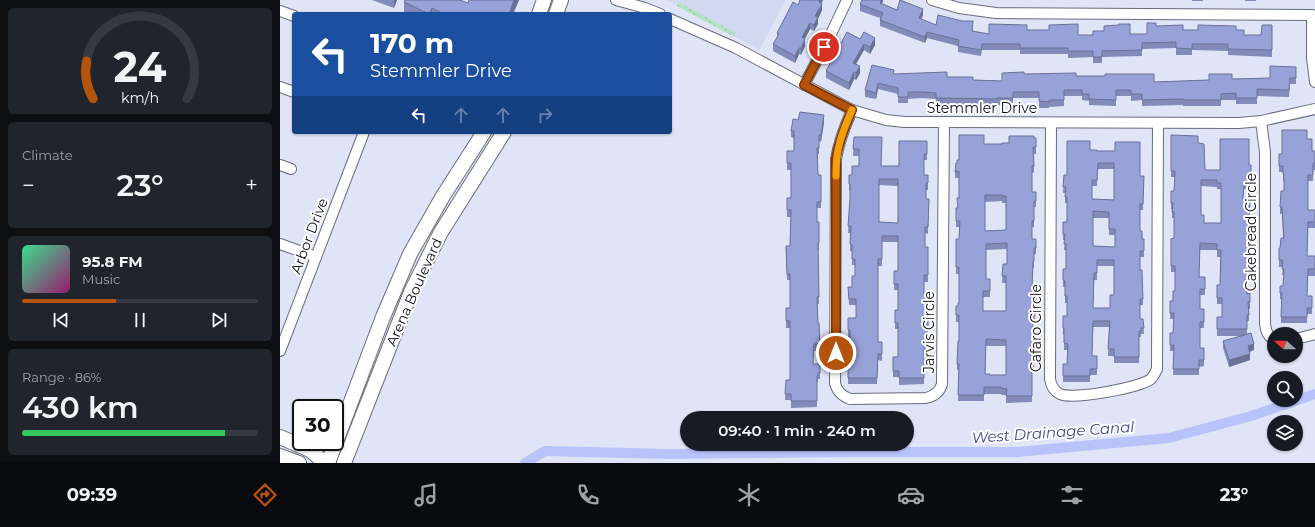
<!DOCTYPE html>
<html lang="en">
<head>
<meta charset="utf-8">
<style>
	body { margin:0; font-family:Montserrat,sans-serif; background:#20242c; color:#f1f3f6; height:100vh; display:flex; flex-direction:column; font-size:15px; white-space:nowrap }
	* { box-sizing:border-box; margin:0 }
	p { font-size:13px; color:#9ea1a6 }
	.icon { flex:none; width:22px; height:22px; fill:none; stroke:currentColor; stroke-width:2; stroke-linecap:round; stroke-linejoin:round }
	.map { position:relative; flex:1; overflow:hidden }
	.side { display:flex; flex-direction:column; gap:8px; padding:8px; background:#0d0f14; width:280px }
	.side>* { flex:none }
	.guide { position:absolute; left:12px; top:12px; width:380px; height:122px; border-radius:4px; box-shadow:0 1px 3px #0004; background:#1a4fa0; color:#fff; overflow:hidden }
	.needle { width:26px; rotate:291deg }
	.tools { position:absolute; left:987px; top:327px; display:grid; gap:8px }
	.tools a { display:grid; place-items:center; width:36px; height:36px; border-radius:50%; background:#171b24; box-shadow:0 1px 3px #0004; font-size:20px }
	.speed { position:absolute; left:12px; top:399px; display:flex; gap:8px; font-size:20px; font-weight:700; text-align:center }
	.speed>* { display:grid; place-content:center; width:52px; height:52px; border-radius:50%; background:#171b24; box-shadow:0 1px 3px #0004; line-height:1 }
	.speed .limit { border:2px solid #111; border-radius:6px; background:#fff; color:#111 }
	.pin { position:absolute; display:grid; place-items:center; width:34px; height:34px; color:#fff; margin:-17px; border:2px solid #fff; border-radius:50%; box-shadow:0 1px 4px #0007 }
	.me { position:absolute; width:44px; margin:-22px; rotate:0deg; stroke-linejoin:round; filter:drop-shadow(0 0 3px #0008) }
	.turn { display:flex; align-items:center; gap:14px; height:84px; padding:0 12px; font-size:18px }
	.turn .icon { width:52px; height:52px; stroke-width:2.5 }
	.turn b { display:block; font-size:28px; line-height:34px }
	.lanes { display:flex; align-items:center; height:38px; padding:0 12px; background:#0003; justify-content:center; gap:20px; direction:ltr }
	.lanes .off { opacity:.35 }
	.big { font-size:30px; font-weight:600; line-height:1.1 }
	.side .widget { flex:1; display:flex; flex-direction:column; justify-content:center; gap:6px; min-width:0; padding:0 14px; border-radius:6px; background:#20242c }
	.side .dial { align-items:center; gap:0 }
	.dial svg { height:104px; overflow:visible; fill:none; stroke:#363941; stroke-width:7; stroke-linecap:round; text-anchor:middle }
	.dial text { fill:#f1f3f6; stroke:none }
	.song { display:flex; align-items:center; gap:12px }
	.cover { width:48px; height:48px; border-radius:6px; background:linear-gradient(135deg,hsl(150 70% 55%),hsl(320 70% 35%)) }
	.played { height:4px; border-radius:2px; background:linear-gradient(90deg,#b45309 40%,#363941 40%) }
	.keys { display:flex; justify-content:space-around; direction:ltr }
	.heat { display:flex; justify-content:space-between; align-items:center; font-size:22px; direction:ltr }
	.charge { height:6px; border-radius:3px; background:linear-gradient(90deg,#34c759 86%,#363941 0) }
	.trip { position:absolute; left:400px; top:411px; width:234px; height:40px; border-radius:20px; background:#171b24; box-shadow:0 1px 3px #0004; font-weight:600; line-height:40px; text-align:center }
	.tabs { display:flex; height:64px; justify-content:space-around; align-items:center; background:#090b0e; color:#9ea1a6 }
	.tabs .icon { width:28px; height:28px }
	.tabs .selected { color:#b45309 }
	.tabs b { font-size:18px; color:#f1f3f6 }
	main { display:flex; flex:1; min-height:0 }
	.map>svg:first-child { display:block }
	.built { fill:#d2d8f2 }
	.grass { fill:url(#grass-dots) }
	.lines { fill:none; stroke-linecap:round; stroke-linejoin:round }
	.canal { stroke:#b8c3fb; stroke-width:10 }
	.street-casing { stroke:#686c7d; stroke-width:12 }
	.secondary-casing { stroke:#686c7d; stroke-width:16 }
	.street { stroke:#fff; stroke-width:10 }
	.secondary { stroke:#fff; stroke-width:14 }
	.wall { fill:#828bba; fill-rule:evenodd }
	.shaded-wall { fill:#6a7197 }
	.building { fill:#97a2d8; stroke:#6a7197; fill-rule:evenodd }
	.route-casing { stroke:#753606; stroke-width:10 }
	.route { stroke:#b45309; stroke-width:7 }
	.slow { stroke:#f59e0b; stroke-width:7 }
	.labels { text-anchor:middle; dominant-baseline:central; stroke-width:4; stroke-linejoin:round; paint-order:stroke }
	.street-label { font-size:14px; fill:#0c0d14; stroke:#fff }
	.water-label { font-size:15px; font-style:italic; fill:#40488b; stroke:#fff }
</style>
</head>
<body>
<main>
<section class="side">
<div class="widget dial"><svg viewBox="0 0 100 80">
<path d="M14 69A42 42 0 1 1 86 69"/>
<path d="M14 69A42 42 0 0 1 9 40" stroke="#b45309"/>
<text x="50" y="56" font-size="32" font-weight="700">24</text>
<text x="50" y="72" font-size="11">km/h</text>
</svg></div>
<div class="widget"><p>Climate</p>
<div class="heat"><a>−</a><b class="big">23°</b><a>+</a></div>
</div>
<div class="widget">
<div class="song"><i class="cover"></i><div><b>95.8 FM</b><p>Music</p></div></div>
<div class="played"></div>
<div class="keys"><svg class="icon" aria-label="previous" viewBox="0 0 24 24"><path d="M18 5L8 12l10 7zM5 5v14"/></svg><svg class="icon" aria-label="pause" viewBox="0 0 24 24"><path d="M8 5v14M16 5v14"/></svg><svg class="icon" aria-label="next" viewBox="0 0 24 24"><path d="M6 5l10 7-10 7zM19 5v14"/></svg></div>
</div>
<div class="widget"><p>Range · 86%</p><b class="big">430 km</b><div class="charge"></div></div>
</section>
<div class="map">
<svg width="1035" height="463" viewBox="0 0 1035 463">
	<defs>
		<pattern id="grass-dots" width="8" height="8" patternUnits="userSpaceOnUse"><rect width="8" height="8" fill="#b2e4c2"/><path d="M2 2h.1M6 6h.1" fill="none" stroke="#98c2a6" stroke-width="1.8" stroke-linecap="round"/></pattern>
	</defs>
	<rect width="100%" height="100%" fill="#dfe4f7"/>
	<path class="built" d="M387,0H506L479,50Z"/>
	<path class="grass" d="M399,2L456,33L454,37L397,6Z"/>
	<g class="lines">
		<path class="canal" d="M245,463L265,451L390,454L572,452H737L889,438L971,416L1035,394"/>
		<defs>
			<g id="street">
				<path d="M336,0L365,8L380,14"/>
				<path d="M652,0L679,8L716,13L1032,15V58L1035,82"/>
				<path d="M0,11L14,16"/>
				<path d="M390,19L456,48L572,110L606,120L624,122H664L959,123L981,121L1035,109"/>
				<path d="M524,85L551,34L567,0"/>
				<path d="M0,87L14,92"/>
				<path d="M572,110C565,126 559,141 556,159L555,383C557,392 562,396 570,399L646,398C654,396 660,392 662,384L664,122"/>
				<path d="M981,121L985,152V324C986,332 988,336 994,340"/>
				<path d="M771,123L770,379C771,386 774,391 780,394C793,400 859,388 871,379C874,376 875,373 877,369L878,123"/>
				<path d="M0,165L11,169"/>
				<path d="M0,244L36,257"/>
				<path d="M1016,339L1035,334"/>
				<path d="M0,351L84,132"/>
			</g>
			<g id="secondary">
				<path d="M259,14L264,0"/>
				<path d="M276,14L281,0"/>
				<path d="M0,437L30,450L45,463"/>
				<path d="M0,456L19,463"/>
				<path d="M48,463L103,317L130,254L163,196L204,132"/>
				<path d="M64,463L131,292L161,232L224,132"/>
			</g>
		</defs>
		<use href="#street" class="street-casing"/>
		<use href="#secondary" class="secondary-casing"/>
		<use href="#street" class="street"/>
		<use href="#secondary" class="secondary"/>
	</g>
	<g class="wall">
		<path d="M92,0H117L114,8Z"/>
		<path d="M189,0H239L233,14H126L124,13V2L188,3Z"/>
		<path d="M603,0L602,4L617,10L643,15L641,19L656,25L693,28V32L709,34L747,30L798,35L867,34L876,26L903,30H956L964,35H981L992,25V57L948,55V51L912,50V55H896V48L862,49V56L822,57V63H813V57L788,58V54H740V50H702L701,56L678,52V46L647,38L645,43L600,26V18L580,11V4Z"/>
		<rect x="912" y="0" width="11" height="1"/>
		<rect x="965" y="0" width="11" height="1"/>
		<path d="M541,3L542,10L538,19V24L534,31L530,29L525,39V46L521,55L519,54L515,63L493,51V44L497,38V33L518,5Z"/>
		<path d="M580,39L595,45L590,54L584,50L576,64L580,73L576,80L574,79L569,90L546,78V71Z"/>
		<path d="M1016,67V84H1010L1009,97L977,96V104H956V100H941V106H903V105L862,106V100L851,101V96H836V106L809,105V101L802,100V96H784V106L769,107V108H759V98H733V105H717V106L656,105V99L641,98L628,99V103H618V94L598,89L596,99L585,97V90L614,74L667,77L693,80L722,81L744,74L796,76L874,82L929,80L952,79L990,78Z"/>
		<path d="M544,122L541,142L539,141V154H538V175H541V208H537V222H539V250H538L539,304H537L538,323L540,344V351H534L533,364H540V379H538V382H537V407L511,408V400H505L506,380H510V328H506V321L510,308V280H507L506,246H510L511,217H507V198H511V170H507V151H514V138L511,137V131Z"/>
		<path d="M891,135L918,143L925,170H940L971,165V180H967V189H964L963,199H970L969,226H968V246H971L970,277H969V280H967V294L970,293V309H969V321H967V334L974,350L970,352V360L949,367L943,348V341L961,336H937V317H942V304H937V285H940V257H937V250H920L919,277H925V295H920V309H924V328H920V348H924V366L919,367V375H893L894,351H890V333H893L894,319H890V301H893L895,291V272H891V239L894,238V218H892V209H891V191H894L895,177H891ZM921,186L937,187V189H941V223H924L921,215Z"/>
		<path d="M574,137L602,166H619L647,141V160H644V175H648V190H646V199H649L648,234L645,233V247L648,262V282H644V295H648V310H646V318H648V334H647L646,353H644V384L619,385V377H613V357H618V329H615V310H618V290H614V271H618V242H602V266H598V342L602,348V361L598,360L597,384H568V366H572V346H570V337H568V318H576V305H569L568,287H572L575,276V265H572V251H570L571,233H568L570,199V190H569V175H572L579,166V156H573ZM599,185L618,186V223L599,222Z"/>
		<path d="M754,138H756V154H754V172L752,173V192H756V207H754V227H752V239H756V254H754V268H753L752,289H757V304H755V322H753V342H754V371H752V402L726,403V395H721V394H704V401H678L679,370H677V364L679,341V322H676V306H678L679,303V274H676V248L679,239L680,227H676V208H677L679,198V178H675V172L677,163L679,160L704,144H722ZM722,201V203H726V230L705,231V202ZM727,249V264H723L722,283H726V311H703V297H710V279H706V250ZM706,346H726V375H710L705,374Z"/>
		<path d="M1027,139L1032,151H1035V170H1033V181H1028V210H1035V228H1028L1027,256H1035V276H1028L1027,296H1032V314H1027V323H1001V299H1000V286H1003L1004,275H1002L1003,267H999V260L1000,248L1003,238L1002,214H1000V207L1004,191V181H1003V172H999V154H1002Z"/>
		<path d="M810,150L817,151L860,176H864L863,210H860V231L862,239H864V257H860V270L863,299V305H860V319H863L864,334H861V337H859V363H834V356H828L829,327H813L812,356H817V375H810V382H783V364H787V350H784V335H783V316H787V303H785V287H783V269H786V250H784L785,240H783V222H787V203H785V193H783L784,175H787ZM818,169H834V200L812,199V186H817ZM813,218H829V235H835V247L813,246ZM817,266H834V295L830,308H813L814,280H817Z"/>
	</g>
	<g class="shaded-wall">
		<path d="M114,0H117L114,8Z"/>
		<path d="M234,0H239L233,14H229Z"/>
		<path d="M540,0H543L539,9V2Z"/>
		<path d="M601,0H603V1L600,9V3Z"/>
		<path d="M542,4V10L538,19V24L534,31V25L535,16Z"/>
		<path d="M152,8V14H150Z"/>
		<path d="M643,9V15L639,24V18Z"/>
		<path d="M530,23V29L522,44V37Z"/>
		<path d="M647,32V38L645,43V37Z"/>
		<path d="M595,38V45L590,54V47Z"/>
		<path d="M525,39V46L521,55V48Z"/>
		<path d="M584,44V50L573,69V63Z"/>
		<path d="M519,48V54L515,63V56Z"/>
		<path d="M580,66V73L576,80V73Z"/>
		<path d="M574,72V79L569,90V83Z"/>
		<path d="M598,83V89L596,99V93Z"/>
		<path d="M544,115V122L541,142V135Z"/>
		<path d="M974,344V350L968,352V346Z"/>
		<path d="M970,354V360L949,367V360Z"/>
	</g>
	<g class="building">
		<path d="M125,0H180L188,3L189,0H234L229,14H164L152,8L149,14L124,2Z"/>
		<path d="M520,0H540L539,2L542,4L535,16L538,17L534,25L530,23L522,37L525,39L521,48H519L515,56L493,44L499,34L497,33L513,2L518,5Z"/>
		<path d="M582,0H601L600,3L617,10L620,0L643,9L639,18L656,25L658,15L682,21H693L692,31L709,34V24L747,25V30H769V25L798,24V35H813V31H824V26L839,25V24H850V34H867V23H876V26L903,25V30H918V25L956,26V30H964V35H981L982,25H992V50L948,49V44H912V49L896,48V42L862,43V50L822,51V57H813V51H788V48H740V44H702L701,50L678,46L679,40L647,32L645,37L600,20L603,13L580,4Z"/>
		<path d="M567,32L580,39L584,32L595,38L590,47L584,44L573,63L580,66L576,73L574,72L569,83L546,71Z"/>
		<path d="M592,65L614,70L613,74L667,72V77H693V80L722,81V73L744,72V74L796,73V76H825V74H874V82L929,80V74H952V79L990,78V66L1016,67V78H1010L1009,90L977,89V98H956V93L941,94V100H903V99L862,100V94H851V90H836V100L809,99V94H802V90H784V100H769V102L759,101V92H733V98H717V99L656,98V93L641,92H628V97H618V88L598,83L596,93L585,90Z"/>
		<path d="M520,112L544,115L541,135H539V148H537L538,175H541V202H537V222H539V243H538L539,297H537L538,323H539L540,344H534L533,364H540V373H538V376H537V401H511V394H505L506,380H510V321H506V308H510V274H507L506,246H510L511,210H507V198H511V163H507V151H514V131H511L513,119L518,120Z"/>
		<path d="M1002,130H1027V139H1032V151H1035V163H1033V175H1028V210H1035V222H1028L1027,256H1035V269H1028L1027,296H1032V308H1027V317H1001L1002,293H1000V286H1003L1004,269H1002L1003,260H999V248H1000L1001,238H1004L1002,207H1000L1001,191H1004V175L1003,174V166H999V154H1002Z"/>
		<path d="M679,135H704V144H722V143H729V136H754V138H756V147H753L754,166H752V192H756V201H754V221H752V239H756V248H754V261H753L752,289H757V297H755V315H753V342H754V364H752V396H726L727,389L721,388V387H704V395H678L679,364H677L678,341H679V315H676V306H678V303H679V267H676V239H679L680,221H676V208H678L677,198H679V171L675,172L676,163H677V160H679ZM705,195H722V196H726V230L705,231ZM727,243V264H723L722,276H726V311H703V291H710V279H706V244ZM706,339L726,340V375H710V374H705Z"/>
		<path d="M891,135L918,136V143L924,144L925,170H940V139H969V165H971V174H967V183H964L963,199H970L969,220H968V246H971L970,271H969V274H967V294L970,293V302H968L969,315H967V329H937V317H942V298H937V285H940L941,250H937V244L920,243L919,277H925V289H920V309H924V322H920V348H924V360H919V369H893L894,345H890V333H893L894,313H890V301H893V291H895V266H891V239L894,238V212H892L893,203H891V191H894L895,171H891ZM921,180H937V183H941V223H924V215H921Z"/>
		<path d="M574,137H602L601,166H619V141H647V154H644V175H648V183H646V199H649L648,227H645V247H648V275H644V295H648V304H646V318H648V327H647L646,346H644V378H619V371H613V357H618V323H615V310H618V284H614V271H618V236H602V259H598V342H602V354H598L597,378H568V366H572V340L570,339V330H568V318H576V299H569L568,287H572V276H575V259H572V245L570,244L571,226H568L570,199V184H569V175H572V166H579V149H573ZM599,179H618V223L599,222Z"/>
		<path d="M787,141H810V150H817V151H835V142H860V176H864L863,204H860V231H862V239H864V251H860V270H862L863,299H860V319H863L864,328H861V331H859V357H834V349H828L830,321H813L812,356H817V369H810V376H783V364H787L788,344L784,343V328H783V316H787V296H785V281L783,280V269H786V244H784L785,234H783V222H787V197H785L786,187H783L784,175H787ZM818,163H834V200L812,199V180H817ZM813,211L829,212V229H835V247L813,246ZM817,260H834V295H830V308H813L814,273H817Z"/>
		<path d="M971,333L974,344L968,346L970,354L949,360L943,341Z"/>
	</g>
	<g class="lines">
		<defs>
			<path id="route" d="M544,47L524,85L572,110C565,126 559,141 556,158V353"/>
		</defs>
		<use href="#route" class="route-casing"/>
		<use href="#route" class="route"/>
		<path class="slow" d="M556,176C556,148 561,135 572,110"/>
	</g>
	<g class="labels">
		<g class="street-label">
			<text x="702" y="108">Stemmler Drive</text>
			<text transform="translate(971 232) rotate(-90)">Cakebread Circle</text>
			<text transform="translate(29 236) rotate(-69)">Arbor Drive</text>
			<text transform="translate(134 292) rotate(-66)">Arena Boulevard</text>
			<text transform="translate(756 328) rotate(-90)">Cafaro Circle</text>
			<text transform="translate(649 332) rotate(-90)">Jarvis Circle</text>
		</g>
		<g class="water-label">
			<text transform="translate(773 432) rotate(-4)">West Drainage Canal</text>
		</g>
	</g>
</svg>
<div class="tools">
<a><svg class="needle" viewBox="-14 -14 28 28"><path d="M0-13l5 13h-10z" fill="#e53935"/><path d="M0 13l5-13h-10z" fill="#9ea1a6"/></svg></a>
<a><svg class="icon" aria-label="search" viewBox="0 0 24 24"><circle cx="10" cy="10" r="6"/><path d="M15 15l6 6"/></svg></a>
<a><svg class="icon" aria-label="layers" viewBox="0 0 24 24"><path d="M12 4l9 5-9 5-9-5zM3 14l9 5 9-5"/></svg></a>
</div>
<div class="speed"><div class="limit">30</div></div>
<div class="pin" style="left:544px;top:47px;background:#d93025"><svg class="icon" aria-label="arrive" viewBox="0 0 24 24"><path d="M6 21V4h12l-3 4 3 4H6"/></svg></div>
<svg class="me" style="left:556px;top:353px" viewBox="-20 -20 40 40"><circle r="17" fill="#b45309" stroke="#fff" stroke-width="3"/><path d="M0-11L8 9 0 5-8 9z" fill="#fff"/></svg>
<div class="trip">09:40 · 1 min · 240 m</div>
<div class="guide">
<div class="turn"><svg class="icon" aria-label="left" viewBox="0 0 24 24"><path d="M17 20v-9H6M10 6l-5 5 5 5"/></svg><div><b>170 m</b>Stemmler Drive</div></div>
<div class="lanes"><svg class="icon" aria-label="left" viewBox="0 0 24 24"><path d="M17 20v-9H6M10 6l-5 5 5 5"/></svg><svg class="icon off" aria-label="ahead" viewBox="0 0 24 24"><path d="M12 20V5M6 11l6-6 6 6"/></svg><svg class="icon off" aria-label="ahead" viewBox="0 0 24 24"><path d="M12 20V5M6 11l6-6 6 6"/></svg><svg class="icon off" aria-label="right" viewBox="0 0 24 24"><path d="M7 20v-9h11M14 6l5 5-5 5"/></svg></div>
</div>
</div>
</main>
<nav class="tabs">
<b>09:39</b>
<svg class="icon selected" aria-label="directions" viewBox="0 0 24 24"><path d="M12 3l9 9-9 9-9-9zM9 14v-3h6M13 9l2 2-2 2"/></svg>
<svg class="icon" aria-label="music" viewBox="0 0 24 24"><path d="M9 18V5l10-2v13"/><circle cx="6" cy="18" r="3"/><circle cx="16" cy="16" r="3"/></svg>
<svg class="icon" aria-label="phone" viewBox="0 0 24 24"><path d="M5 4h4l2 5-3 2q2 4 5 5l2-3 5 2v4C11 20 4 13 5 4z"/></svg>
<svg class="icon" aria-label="climate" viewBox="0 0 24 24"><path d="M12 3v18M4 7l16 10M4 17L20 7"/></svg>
<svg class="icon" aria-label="car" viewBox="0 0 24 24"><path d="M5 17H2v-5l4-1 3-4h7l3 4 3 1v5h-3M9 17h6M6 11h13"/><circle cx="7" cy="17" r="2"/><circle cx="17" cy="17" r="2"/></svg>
<svg class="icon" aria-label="filters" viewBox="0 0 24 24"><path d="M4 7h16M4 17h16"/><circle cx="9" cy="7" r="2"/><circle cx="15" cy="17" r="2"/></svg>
<b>23°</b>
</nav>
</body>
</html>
